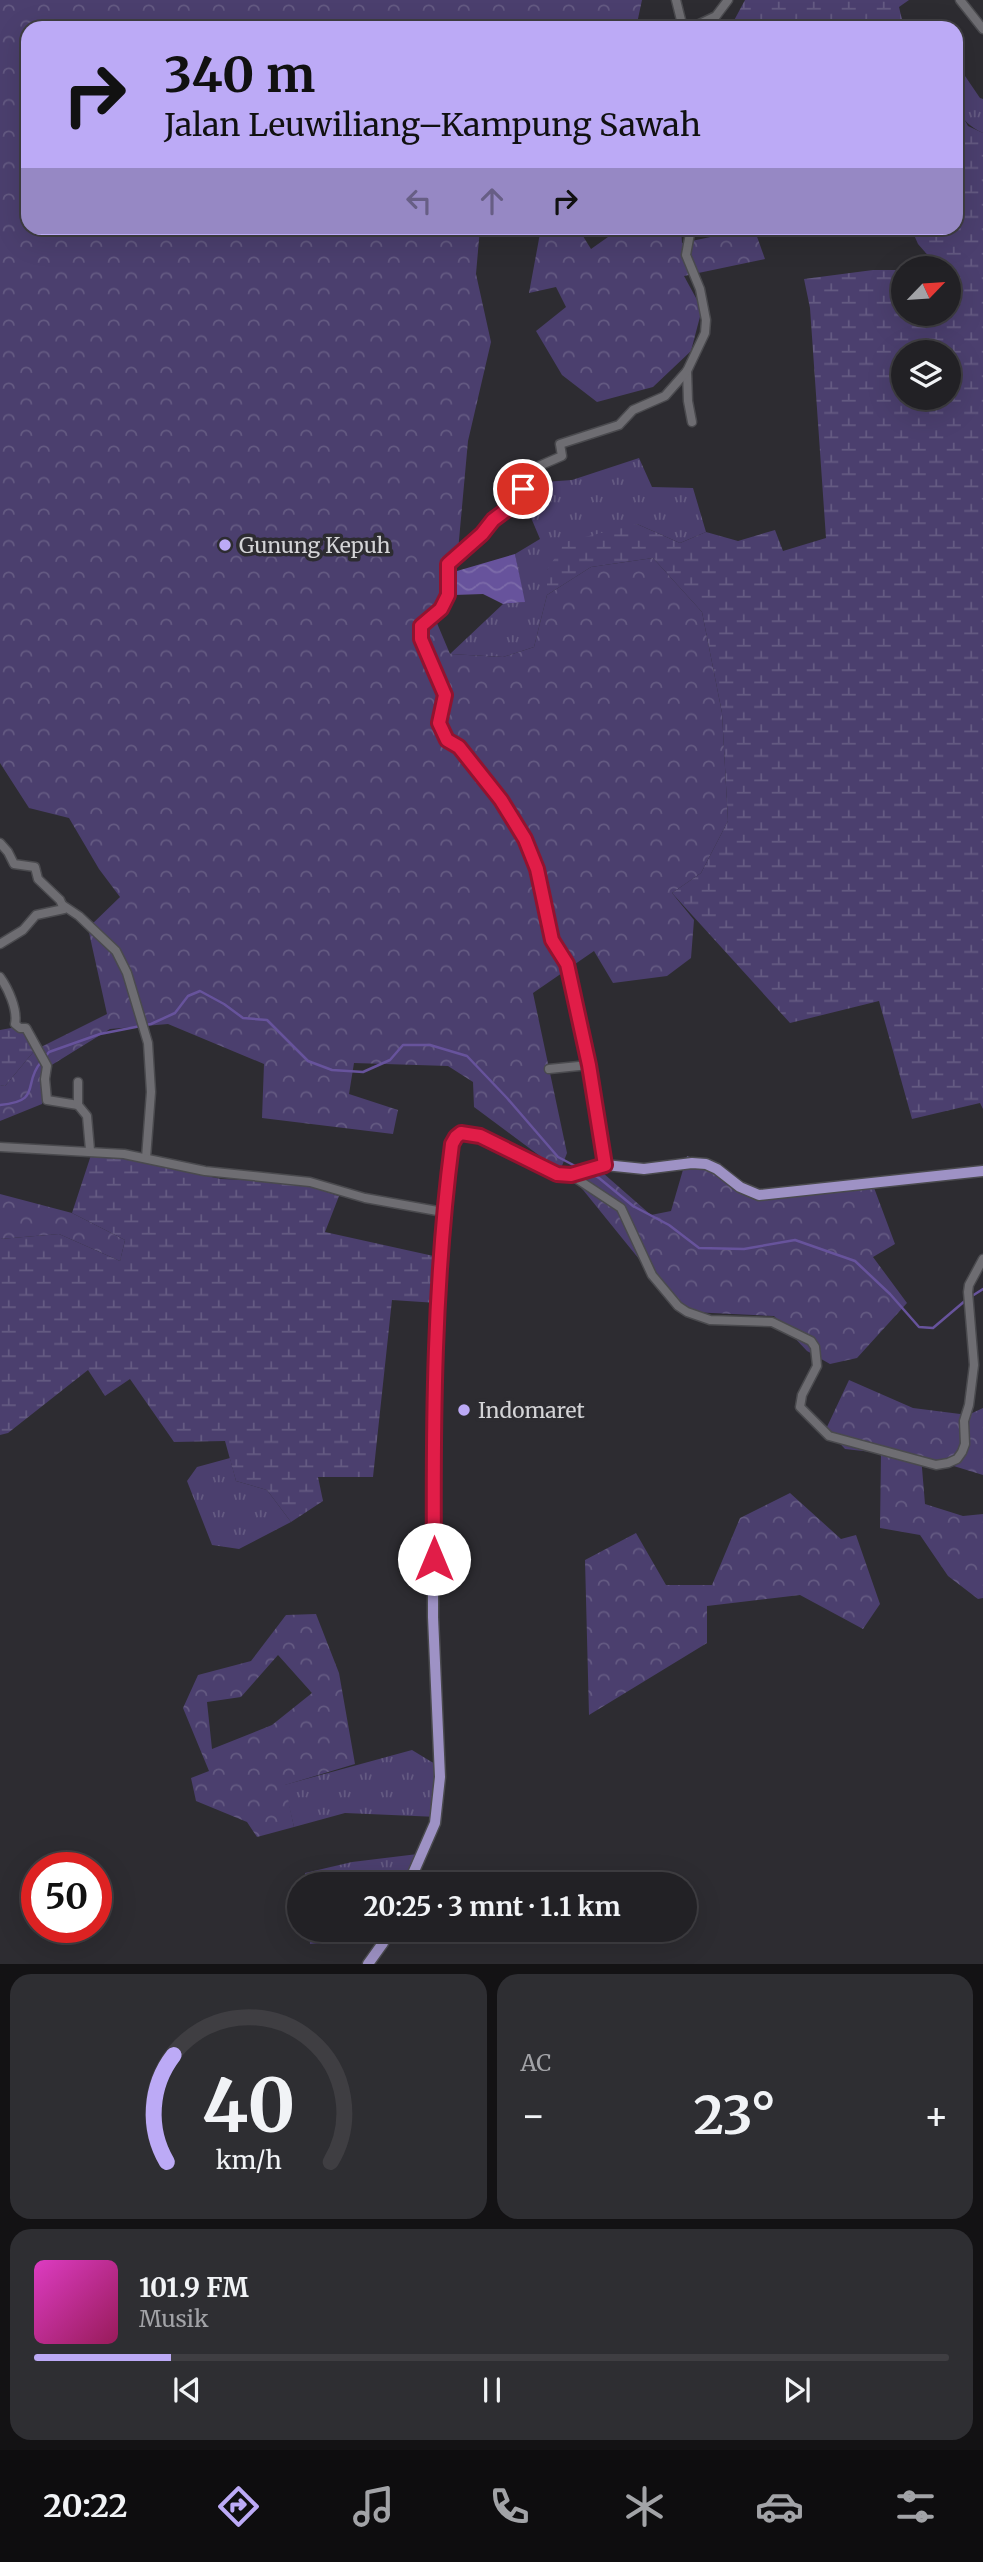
<!DOCTYPE html>
<html lang="id">
<head>
<meta charset="utf-8">
<style>
	body { margin:0; font-family:Merriweather,serif; background:#2e2e32; color:#f1f3f6; height:100vh; display:flex; flex-direction:column; font-size:26px; white-space:nowrap }
	* { box-sizing:border-box; margin:0 }
	p { font-size:23px; color:#a2a3a7 }
	.icon { flex:none; width:38px; height:38px; fill:none; stroke:currentColor; stroke-width:2; stroke-linecap:round; stroke-linejoin:round }
	.map { position:relative; height:1964px; overflow:hidden }
	.sheet { display:flex; flex-direction:column; gap:10px; padding:10px; background:#131214; flex:1 }
	.sheet>* { flex:none }
	.hud { position:absolute; left:21px; top:21px; width:942px; height:214px; border-radius:21px; box-shadow:0 7px 28px #0002,0 0 0 2px #3f3e42; background:#bcaaf6; color:#111; overflow:hidden }
	.needle { width:46px; rotate:65deg }
	.tools { position:absolute; left:891px; top:256px; display:grid; gap:14px }
	.tools a { display:grid; place-items:center; width:70px; height:70px; border-radius:50%; background:#222125; box-shadow:0 7px 28px #0002,0 0 0 2px #3f3e42; font-size:35px }
	.speed { position:absolute; left:21px; top:1852px; display:flex; gap:14px; font-size:35px; font-weight:700; text-align:center }
	.speed>* { display:grid; place-content:center; width:91px; height:91px; border-radius:50%; background:#222125; box-shadow:0 7px 28px #0002,0 0 0 2px #3f3e42; line-height:1 }
	.speed .limit { border:10px solid #d22; background:#fff; color:#111 }
	.pin { position:absolute; display:grid; place-items:center; width:60px; height:60px; color:#fff; margin:-30px; border:4px solid #fff; border-radius:50%; box-shadow:0 2px 7px #0007 }
	.me { position:absolute; width:77px; margin:-38px; rotate:0deg; stroke-linejoin:round; filter:drop-shadow(0 0 5px #0008) }
	.turn { display:flex; align-items:center; gap:24px; height:147px; padding:0 28px; font-size:32px }
	.turn .icon { width:91px; height:91px; stroke-width:2.5 }
	.turn b { display:block; font-size:49px; line-height:60px }
	.lanes { display:flex; align-items:center; height:66px; padding:0 28px; background:#0003; justify-content:center; gap:35px; direction:ltr }
	.lanes .off { opacity:.35 }
	.big { font-size:52px; font-weight:700; line-height:1.1 }
	.sheet .tile { flex:1; display:flex; flex-direction:column; justify-content:center; gap:10px; min-width:0; padding:0 24px; border-radius:21px; background:#2e2e32 }
	.sheet .dial { align-items:center; gap:0 }
	.dial svg { height:182px; overflow:visible; fill:none; stroke:#3f3e42; stroke-width:7; stroke-linecap:round; text-anchor:middle }
	.dial text { fill:#f1f3f6; stroke:none }
	.song { display:flex; align-items:center; gap:21px }
	.cover { width:84px; height:84px; border-radius:10px; background:linear-gradient(135deg,hsl(310 70% 55%),hsl(330 70% 35%)) }
	.played { height:7px; border-radius:4px; background:linear-gradient(90deg,#bcaaf6 15%,#3f3e42 15%) }
	.keys { display:flex; justify-content:space-around; direction:ltr }
	.heat { display:flex; justify-content:space-between; align-items:center; font-size:38px; direction:ltr }
	.sheet .tiles { flex:1; display:grid; gap:10px; grid-template-columns:1fr 1fr }
	.tile:last-child { grid-column:span 2 }
	.trip { position:absolute; left:287px; top:1872px; width:410px; height:70px; border-radius:35px; background:#222125; box-shadow:0 7px 28px #0002,0 0 0 2px #3f3e42; font-weight:700; line-height:70px; text-align:center }
	.dock { display:flex; height:112px; justify-content:space-around; align-items:center; background:#0e0d0f; color:#a2a3a7 }
	.dock .icon { width:49px; height:49px }
	.dock .active { color:#bcaaf6 }
	.dock b { font-size:32px; color:#f1f3f6 }
	.map>svg:first-child { display:block }
	.grass { fill:url(#grass-tufts) }
	.forest { fill:url(#forest-crowns); fill-rule:evenodd }
	.wetland { fill:url(#wetland-marsh); fill-rule:evenodd }
	.water { fill:url(#water-waves) }
	.lines { fill:none; stroke-linecap:round; stroke-linejoin:round }
	.stream { stroke:#67539c; stroke-width:2.5 }
	.minor-casing { stroke:#4a4a4e; stroke-width:11 }
	.major-casing { stroke:#4a4a4e; stroke-width:13 }
	.minor { stroke:#6e6d72; stroke-width:8 }
	.major { stroke:#9e92c5; stroke-width:10 }
	.route-casing { stroke:#92132f; stroke-width:18 }
	.route { stroke:#e11d48; stroke-width:12 }
	.poi-dot { fill:#bcaaf6; stroke:#2d2c31; stroke-width:2.5 }
	.labels { text-anchor:middle; dominant-baseline:central; stroke-width:7; stroke-linejoin:round; paint-order:stroke }
	.poi-label { font-size:21px; fill:#d4d4d7; stroke:#2d2c31; text-anchor:start }
</style>
</head>
<body>
<div class="map">
<svg width="983" height="1964" viewBox="0 0 983 1964">
	<defs>
		<pattern id="grass-tufts" width="24" height="20" patternUnits="userSpaceOnUse" patternTransform="scale(1.75)"><rect width="24" height="20" fill="#4b3f6e"/><path d="M3 7l-1-3M5 7V3M7 7l1-3M15 17l-1-3M17 17v-4M19 17l1-3" fill="none" stroke="#645a82"/></pattern>
		<pattern id="forest-crowns" width="20" height="18" patternUnits="userSpaceOnUse" patternTransform="scale(1.75)"><rect width="20" height="18" fill="#4b3f6e"/><path d="M2 6a3 3 0 1 1 6 0M12 15a3 3 0 1 1 6 0" fill="none" stroke="#645a82"/></pattern>
		<pattern id="wetland-marsh" width="20" height="14" patternUnits="userSpaceOnUse" patternTransform="scale(1.75)"><rect width="20" height="14" fill="#4b3f6e"/><path d="M1 5h8M5 5V1M11 12h8M15 12V8" fill="none" stroke="#645a82"/></pattern>
		<pattern id="water-waves" width="16" height="10" patternUnits="userSpaceOnUse" patternTransform="scale(1.75)"><rect width="16" height="10" fill="#67539c"/><path d="M0 5q4-4 8 0t8 0" fill="none" stroke="#7c6ba9"/></pattern>
	</defs>
	<rect width="100%" height="100%" fill="#2d2c31"/>
	<g class="grass">
		<path d="M965,76L980,98L983,99V133C957,121 956,105 956,79Z"/>
		<path d="M639,458L652,487L693,488L706,532L680,543L637,524L547,570V595L534,647L503,657L450,654L503,604L524,602L515,554L540,539L524,501L530,483L572,480Z"/>
		<path d="M230,1458L236,1481L267,1490L291,1522L239,1549L212,1545L187,1481L197,1467Z"/>
		<path d="M412,1750L440,1767L443,1792L438,1817L345,1813L294,1827L284,1785Z"/>
		<path d="M426,1853L411,1885H306L305,1873L352,1862Z"/>
		<path d="M309,1930H389L386,1937L310,1944Z"/>
	</g>
	<g class="forest">
		<path d="M0,0H642L636,28H28V228H480L476,274L491,342L468,441L454,595L434,616L450,654L503,657L534,647L547,595L591,567L653,558L702,612L722,713L728,821L701,873L672,893L694,920L691,958L667,976L613,983L594,951L533,993L567,1153L560,1171L474,1107L473,1082L448,1066L354,1063L349,1094L398,1110L393,1134L262,1118L264,1064L168,1024L110,1029L42,1071V1104L0,1121V1085L5,1086L35,1050L107,1014L88,928L120,897L99,869L69,818L29,808L0,763Z"/>
		<path d="M541,228H578L591,249L608,237L606,228H681L682,243L739,231H755L765,259L684,276L702,309L691,351L653,387L597,402L562,375L536,331L566,307L556,287L529,293Z"/>
		<path d="M687,1156L719,1166L755,1197L873,1185L895,1244L873,1257L907,1303L857,1358L830,1364L807,1351L774,1316L691,1312L656,1280L575,1180L595,1166L651,1215L671,1211Z"/>
		<path d="M0,1194L72,1213L125,1240L120,1261L59,1234L0,1239Z"/>
		<path d="M849,1380L913,1408L968,1415L983,1408V1475L921,1456L925,1504L963,1516L983,1514V1598L978,1599L948,1576L920,1535L880,1528L881,1453L845,1449L826,1429Z"/>
		<path d="M790,1493L841,1539L856,1535L880,1604L863,1629L800,1595L707,1606V1643L589,1715L585,1560L636,1533L666,1585H712L740,1518Z"/>
		<path d="M316,1614L339,1673L355,1764L285,1785L294,1827L257,1837L247,1822L196,1801L191,1778L209,1771L183,1708L198,1675L251,1661L286,1615ZM278,1655L312,1693L272,1725L212,1749L207,1702L241,1697Z"/>
	</g>
	<g class="wetland">
		<path d="M745,0H909L899,7L904,28H730Z"/>
		<path d="M956,104L968,126L983,133V1109L980,1103L912,1119L879,1001L790,1023L672,893L701,873L728,821L722,713L702,612L653,558L591,567L547,595V570L565,542L637,524L680,543L706,532L738,541L775,530L783,551L826,538L810,308L804,279L873,270H903V313H948V268H939L918,244L911,228H956ZM903,352H948V397H903Z"/>
		<path d="M22,1026L35,1050L5,1086L0,1085V1030Z"/>
		<path d="M92,1152L221,1179L296,1182L339,1196L325,1232L438,1257L437,1303L392,1300L373,1477H318L323,1501L291,1522L267,1490L236,1481L225,1441L174,1442L130,1379L105,1396L88,1370L8,1433L0,1435V1239L59,1234L120,1261L125,1240L72,1213Z"/>
	</g>
	<path class="water" d="M515,554L525,602L503,604L483,594L454,595L457,571Z"/>
	<g class="lines">
		<g class="stream">
			<path d="M45,1057L49,1052L100,1034L151,1024L175,1013L188,996L200,991L224,1004L243,1018L267,1020L308,1061L332,1070L363,1072L390,1060L403,1045H430L467,1056L507,1098L558,1157L579,1168"/>
			<path d="M0,1105C43,1101 22,1084 41,1062"/>
			<path d="M588,1172L599,1178L633,1206L669,1225L699,1248L744,1249L795,1240L855,1261L890,1294L919,1327L933,1328L966,1300"/>
			<path d="M972,1296L983,1289"/>
		</g>
		<defs>
			<g id="minor">
				<path d="M676,0L683,28"/>
				<path d="M960,0L983,29"/>
				<path d="M691,28L716,16L728,0"/>
				<path d="M687,371L688,401L692,422"/>
				<path d="M0,843L8,852L14,864L35,867L38,879L60,900L64,909L36,915L23,930L0,944"/>
				<path d="M64,906L79,916L116,951L127,973L148,1043L151,1092L146,1158"/>
				<path d="M0,977C8,988 18,1010 15,1024L20,1028H26L47,1066L45,1079L47,1100L78,1105"/>
				<path d="M549,1069L589,1065"/>
				<path d="M78,1082V1105L87,1116L90,1150"/>
				<path d="M0,1147L124,1154L205,1171L310,1182L365,1198L443,1212"/>
				<path d="M605,1165L589,1065L567,964L552,940L537,869L525,839L501,800L459,747L447,739L439,723L445,695L421,639V626L441,609L448,595V564L482,535L493,520L508,508L523,489V473L562,456L560,444L619,425L633,410L665,396L687,371L705,333L706,320L700,289L686,255L691,228"/>
				<path d="M571,1175L621,1208L652,1275L678,1306L687,1312L710,1320L772,1322L811,1341L815,1347L817,1366L802,1395L800,1407L829,1436L936,1465L948,1463L957,1459L962,1452L965,1444L964,1421L969,1405L974,1365L968,1292L969,1285L983,1259"/>
			</g>
			<g id="major">
				<path d="M408,1885L435,1823L440,1777L433,1617V1424L443,1212L452,1144L456,1137L461,1133L480,1136L564,1175L605,1165L644,1169L692,1163L706,1164L717,1169L740,1187L759,1195L983,1171"/>
				<path d="M368,1964L383,1943L388,1930"/>
			</g>
		</defs>
		<use href="#minor" class="minor-casing"/>
		<use href="#major" class="major-casing"/>
		<use href="#minor" class="minor"/>
		<use href="#major" class="major"/>
	</g>
	<g class="lines">
		<defs>
			<path id="route" d="M434,1559C433,1421 434,1282 452,1144L456,1137L461,1133L480,1136L557,1174L571,1175L605,1165L589,1065L567,964L552,940L537,869L525,839L501,800L459,747L447,740L439,723L445,695L421,639V626L441,609L448,595V564L482,534L493,520L509,508L523,489"/>
		</defs>
		<use href="#route" class="route-casing"/>
		<use href="#route" class="route"/>
	</g>
	<g class="poi-dot">
		<circle cx="225" cy="545" r="7"/>
		<circle cx="464" cy="1410" r="7"/>
	</g>
	<g class="labels">
		<g class="poi-label">
			<text x="239" y="545">Gunung Kepuh</text>
			<text x="478" y="1410">Indomaret</text>
		</g>
	</g>
</svg>
<div class="tools">
<a><svg class="needle" viewBox="-14 -14 28 28"><path d="M0-13l5 13h-10z" fill="#e53935"/><path d="M0 13l5-13h-10z" fill="#a2a3a7"/></svg></a>
<a><svg class="icon" aria-label="layers" viewBox="0 0 24 24"><path d="M12 4l9 5-9 5-9-5zM3 14l9 5 9-5"/></svg></a>
</div>
<div class="speed"><div class="limit">50</div></div>
<div class="pin" style="left:523px;top:489px;background:#d93025"><svg class="icon" aria-label="arrive" viewBox="0 0 24 24"><path d="M6 21V4h12l-3 4 3 4H6"/></svg></div>
<svg class="me" style="left:434px;top:1559px" viewBox="-20 -20 40 40"><circle r="19" fill="#fff"/><path d="M0-13L10 11 0 6-10 11z" fill="#e11d48"/></svg>
<div class="trip">20:25 · 3 mnt · 1.1 km</div>
<div class="hud">
<div class="turn"><svg class="icon" aria-label="right" viewBox="0 0 24 24"><path d="M7 20v-9h11M14 6l5 5-5 5"/></svg><div><b>340 m</b>Jalan Leuwiliang–Kampung Sawah</div></div>
<div class="lanes"><svg class="icon off" aria-label="left" viewBox="0 0 24 24"><path d="M17 20v-9H6M10 6l-5 5 5 5"/></svg><svg class="icon off" aria-label="ahead" viewBox="0 0 24 24"><path d="M12 20V5M6 11l6-6 6 6"/></svg><svg class="icon" aria-label="right" viewBox="0 0 24 24"><path d="M7 20v-9h11M14 6l5 5-5 5"/></svg></div>
</div>
</div>
<section class="sheet">
<div class="tiles">
<div class="tile dial"><svg viewBox="0 0 100 80">
<path d="M14 69A42 42 0 1 1 86 69"/>
<path d="M14 69A42 42 0 0 1 17 22" stroke="#bcaaf6"/>
<text x="50" y="56" font-size="32" font-weight="700">40</text>
<text x="50" y="72" font-size="11">km/h</text>
</svg></div>
<div class="tile"><p>AC</p>
<div class="heat"><a>−</a><b class="big">23°</b><a>+</a></div>
</div>
<div class="tile">
<div class="song"><i class="cover"></i><div><b>101.9 FM</b><p>Musik</p></div></div>
<div class="played"></div>
<div class="keys"><svg class="icon" aria-label="previous" viewBox="0 0 24 24"><path d="M18 5L8 12l10 7zM5 5v14"/></svg><svg class="icon" aria-label="pause" viewBox="0 0 24 24"><path d="M8 5v14M16 5v14"/></svg><svg class="icon" aria-label="next" viewBox="0 0 24 24"><path d="M6 5l10 7-10 7zM19 5v14"/></svg></div>
</div>
</div>
</section>
<nav class="dock">
<b>20:22</b>
<svg class="icon active" aria-label="directions" viewBox="0 0 24 24"><path d="M12 3l9 9-9 9-9-9zM9 14v-3h6M13 9l2 2-2 2"/></svg>
<svg class="icon" aria-label="music" viewBox="0 0 24 24"><path d="M9 18V5l10-2v13"/><circle cx="6" cy="18" r="3"/><circle cx="16" cy="16" r="3"/></svg>
<svg class="icon" aria-label="phone" viewBox="0 0 24 24"><path d="M5 4h4l2 5-3 2q2 4 5 5l2-3 5 2v4C11 20 4 13 5 4z"/></svg>
<svg class="icon" aria-label="climate" viewBox="0 0 24 24"><path d="M12 3v18M4 7l16 10M4 17L20 7"/></svg>
<svg class="icon" aria-label="car" viewBox="0 0 24 24"><path d="M5 17H2v-5l4-1 3-4h7l3 4 3 1v5h-3M9 17h6M6 11h13"/><circle cx="7" cy="17" r="2"/><circle cx="17" cy="17" r="2"/></svg>
<svg class="icon" aria-label="filters" viewBox="0 0 24 24"><path d="M4 7h16M4 17h16"/><circle cx="9" cy="7" r="2"/><circle cx="15" cy="17" r="2"/></svg>
</nav>
</body>
</html>
